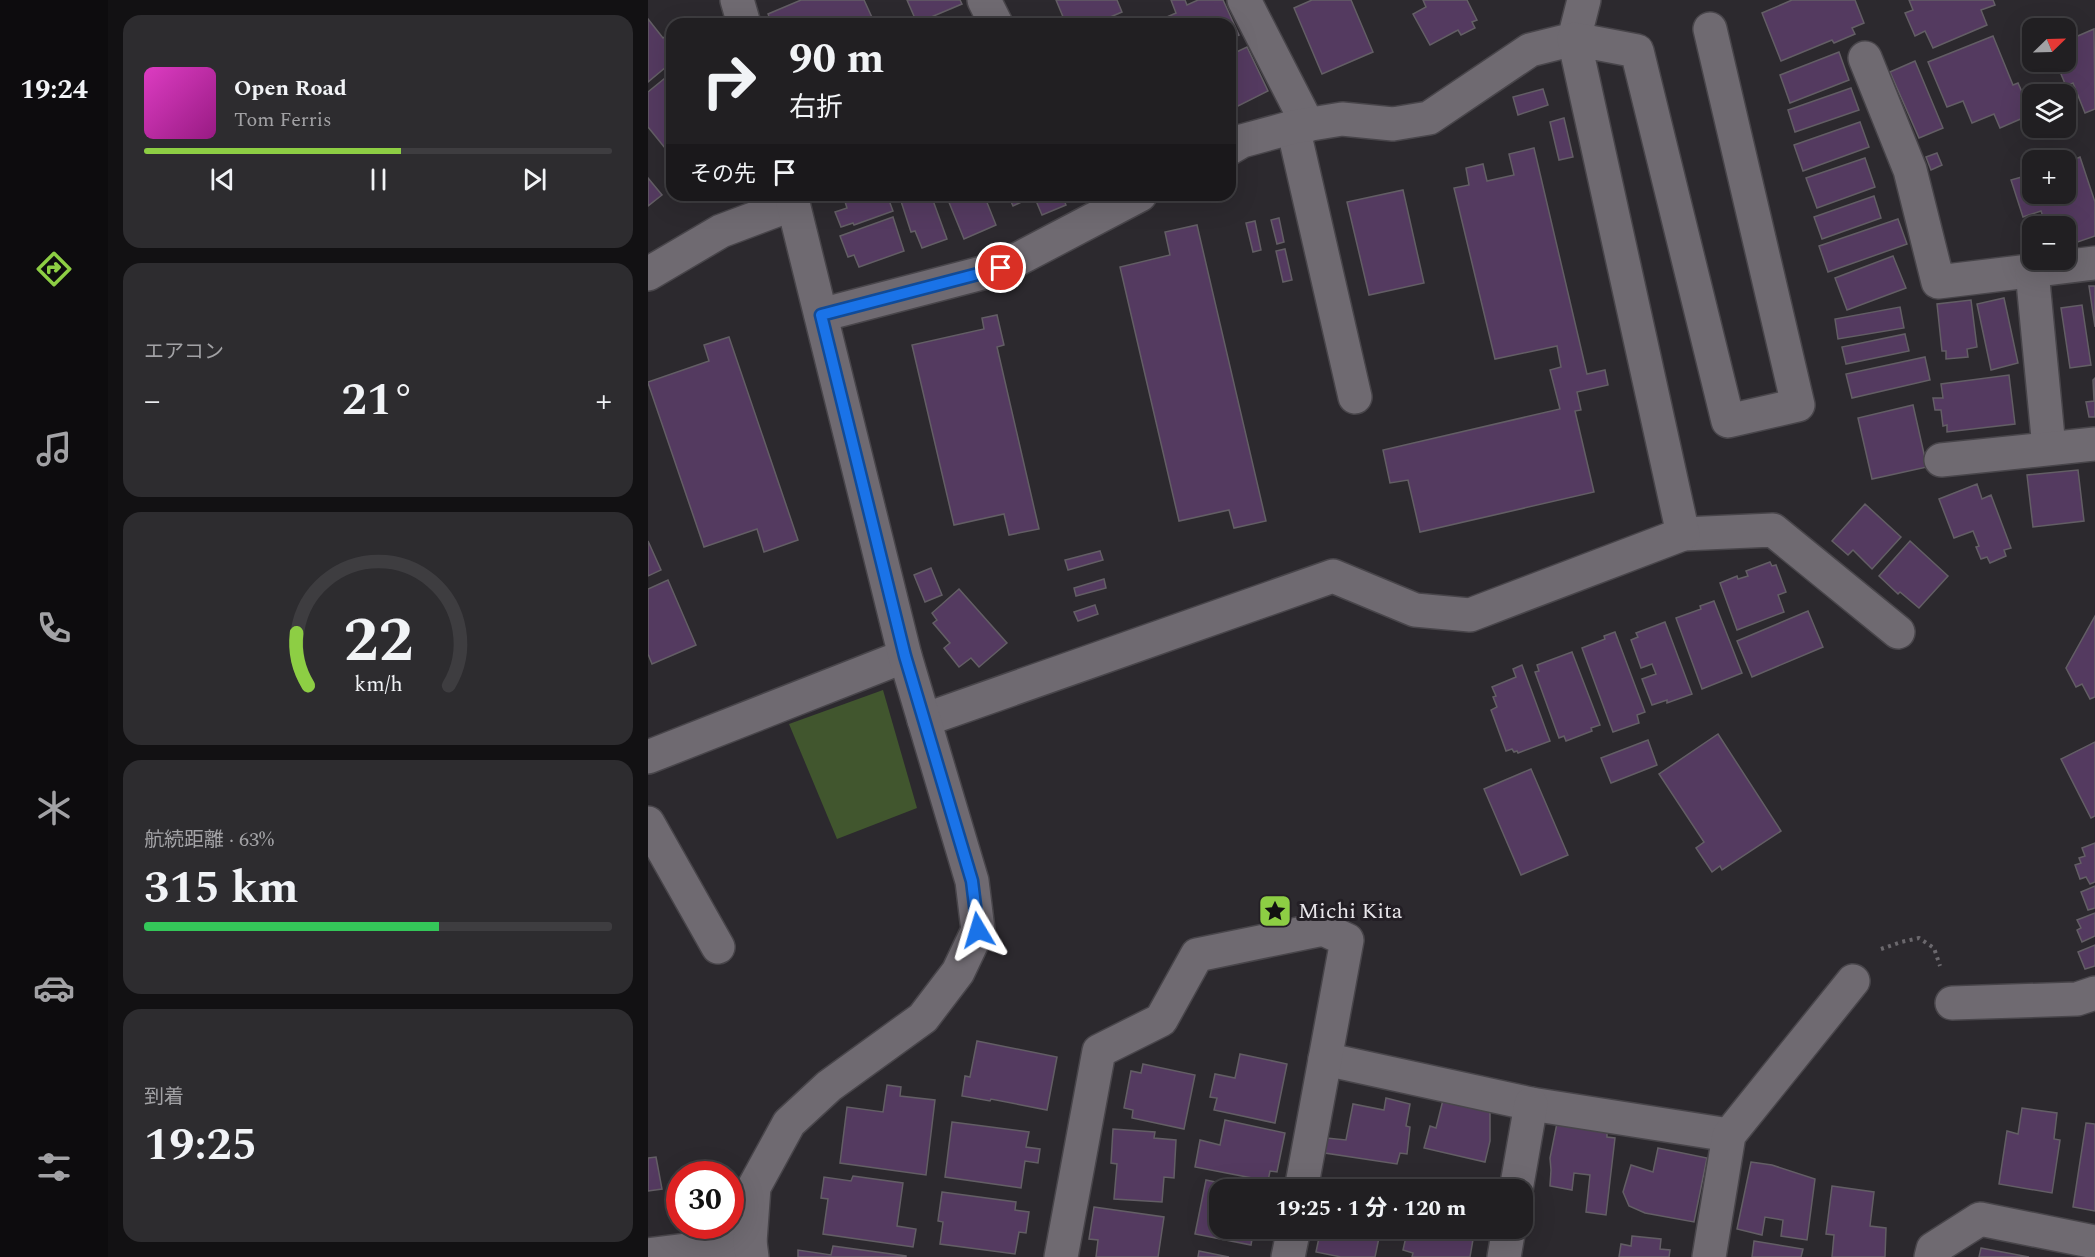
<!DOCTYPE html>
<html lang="ja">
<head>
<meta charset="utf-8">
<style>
	body { margin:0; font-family:Spectral,"Noto Sans JP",serif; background:#2d2c2f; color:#f1f3f6; height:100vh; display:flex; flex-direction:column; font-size:22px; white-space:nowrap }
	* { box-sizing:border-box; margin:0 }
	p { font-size:20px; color:#a2a2a5 }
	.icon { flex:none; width:33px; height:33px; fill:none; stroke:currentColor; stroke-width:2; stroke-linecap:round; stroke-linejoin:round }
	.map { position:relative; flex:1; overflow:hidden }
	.sheet { display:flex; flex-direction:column; gap:15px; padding:15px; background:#121113; width:540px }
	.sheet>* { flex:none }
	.top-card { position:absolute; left:18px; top:18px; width:570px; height:183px; border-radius:18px; box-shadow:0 6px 24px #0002,0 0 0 2px #3e3d40; background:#211f22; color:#f1f3f6; overflow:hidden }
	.needle { width:39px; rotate:67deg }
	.buttons { position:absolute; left:1374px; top:18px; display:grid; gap:12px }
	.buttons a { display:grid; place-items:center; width:54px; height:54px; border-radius:12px; background:#211f22; box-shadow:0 6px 24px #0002,0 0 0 2px #3e3d40; font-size:30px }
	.speed { position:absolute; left:18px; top:1161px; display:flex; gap:12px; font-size:30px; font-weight:700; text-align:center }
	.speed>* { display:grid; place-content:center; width:78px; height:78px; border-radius:50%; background:#211f22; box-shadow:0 6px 24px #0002,0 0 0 2px #3e3d40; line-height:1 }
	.speed .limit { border:9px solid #d22; background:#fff; color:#111 }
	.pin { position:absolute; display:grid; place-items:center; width:51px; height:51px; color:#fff; margin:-26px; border:3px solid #fff; border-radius:50%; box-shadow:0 2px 6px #0007 }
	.me { position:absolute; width:66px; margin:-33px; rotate:353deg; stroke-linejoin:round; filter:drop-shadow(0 0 4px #0008) }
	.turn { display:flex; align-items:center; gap:21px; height:126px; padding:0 24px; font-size:27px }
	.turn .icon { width:78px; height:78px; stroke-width:2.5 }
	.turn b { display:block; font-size:42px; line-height:51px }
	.then { display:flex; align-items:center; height:57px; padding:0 24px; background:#0003; gap:12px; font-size:22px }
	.big { font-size:45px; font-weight:700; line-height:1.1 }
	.sheet .card { flex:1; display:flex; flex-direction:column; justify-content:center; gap:9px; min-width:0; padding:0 21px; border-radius:18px; background:#2d2c2f }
	.sheet .dial { align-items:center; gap:0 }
	.dial svg { height:156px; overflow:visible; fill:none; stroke:#3e3d40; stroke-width:7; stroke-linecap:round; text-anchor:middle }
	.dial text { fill:#f1f3f6; stroke:none }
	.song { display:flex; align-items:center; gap:18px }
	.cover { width:72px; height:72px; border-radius:9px; background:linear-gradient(135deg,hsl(310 70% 55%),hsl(310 70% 35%)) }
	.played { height:6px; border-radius:3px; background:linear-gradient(90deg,#8dce44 55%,#3e3d40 55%) }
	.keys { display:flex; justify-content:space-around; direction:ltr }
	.heat { display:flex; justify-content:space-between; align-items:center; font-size:33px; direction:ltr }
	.charge { height:9px; border-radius:4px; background:linear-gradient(90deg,#34c759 63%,#3e3d40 0) }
	.trip { position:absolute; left:561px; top:1179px; width:324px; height:60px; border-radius:18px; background:#211f22; box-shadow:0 6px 24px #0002,0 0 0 2px #3e3d40; font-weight:700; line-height:60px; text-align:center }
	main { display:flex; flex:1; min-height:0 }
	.dock { display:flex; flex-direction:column; width:108px; justify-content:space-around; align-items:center; background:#0d0c0e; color:#a2a2a5 }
	.dock .icon { width:42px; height:42px }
	.dock .current { color:#8dce44 }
	.dock b { font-size:27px; color:#f1f3f6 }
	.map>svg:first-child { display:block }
	.green { fill:#41562e }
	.building { fill:#543a60; stroke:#635e65; stroke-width:1.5 }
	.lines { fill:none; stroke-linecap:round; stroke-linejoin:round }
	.minor-casing { stroke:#48454a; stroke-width:36 }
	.path { stroke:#6b686d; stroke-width:4; stroke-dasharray:3 4.5; stroke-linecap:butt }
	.minor { stroke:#6f6a71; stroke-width:33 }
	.route-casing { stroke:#114b97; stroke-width:15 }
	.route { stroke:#1a73e8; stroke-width:10 }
	.labels { text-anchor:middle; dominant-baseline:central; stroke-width:6; stroke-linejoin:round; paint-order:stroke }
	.poi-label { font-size:22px; fill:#eae8ec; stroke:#231f25; text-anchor:start }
</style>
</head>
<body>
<main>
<nav class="dock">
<b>19:24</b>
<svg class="icon current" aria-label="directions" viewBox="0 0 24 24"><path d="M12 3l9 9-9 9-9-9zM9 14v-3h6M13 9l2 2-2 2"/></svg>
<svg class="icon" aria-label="music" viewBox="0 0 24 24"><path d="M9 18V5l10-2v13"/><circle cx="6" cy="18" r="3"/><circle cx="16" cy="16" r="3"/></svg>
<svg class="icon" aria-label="phone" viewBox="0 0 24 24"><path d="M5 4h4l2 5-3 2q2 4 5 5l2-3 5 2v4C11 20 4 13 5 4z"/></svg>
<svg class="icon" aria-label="climate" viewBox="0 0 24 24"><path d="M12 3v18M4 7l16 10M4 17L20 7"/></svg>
<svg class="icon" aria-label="car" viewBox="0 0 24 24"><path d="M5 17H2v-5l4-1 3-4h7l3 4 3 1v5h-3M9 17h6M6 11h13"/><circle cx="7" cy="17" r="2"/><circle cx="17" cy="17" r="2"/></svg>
<svg class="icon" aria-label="filters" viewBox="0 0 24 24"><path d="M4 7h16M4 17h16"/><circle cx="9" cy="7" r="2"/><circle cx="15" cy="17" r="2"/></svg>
</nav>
<section class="sheet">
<div class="card">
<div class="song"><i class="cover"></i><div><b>Open Road</b><p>Tom Ferris</p></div></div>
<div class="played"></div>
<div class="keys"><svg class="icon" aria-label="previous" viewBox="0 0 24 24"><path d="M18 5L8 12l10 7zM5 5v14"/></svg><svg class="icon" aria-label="pause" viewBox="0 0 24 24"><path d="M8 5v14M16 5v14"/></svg><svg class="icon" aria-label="next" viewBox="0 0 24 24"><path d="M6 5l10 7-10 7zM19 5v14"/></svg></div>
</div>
<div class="card"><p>エアコン</p>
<div class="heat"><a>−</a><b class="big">21°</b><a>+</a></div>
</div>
<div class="card dial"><svg viewBox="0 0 100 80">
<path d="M14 69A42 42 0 1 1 86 69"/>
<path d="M14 69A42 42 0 0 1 8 42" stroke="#8dce44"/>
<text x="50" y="56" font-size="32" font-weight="700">22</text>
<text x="50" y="72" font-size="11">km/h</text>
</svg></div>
<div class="card"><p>航続距離 · 63%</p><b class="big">315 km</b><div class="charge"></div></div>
<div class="card"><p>到着</p><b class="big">19:25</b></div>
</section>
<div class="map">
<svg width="1447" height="1257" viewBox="0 0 1447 1257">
	<rect width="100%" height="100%" fill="#2c292e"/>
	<path class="green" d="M235,690L269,808L189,839L141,724Z"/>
	<g class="building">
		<path d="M153,0H216L227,24H124L120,14Z"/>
		<path d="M259,0H312L314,4L269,23Z"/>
		<path d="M408,0H469L474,12L446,24H418Z"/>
		<path d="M523,0H537L539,5L550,0H575L591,35L582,39V24H503L528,13Z"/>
		<path d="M664,0H703L725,52L674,74L646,8Z"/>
		<path d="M775,0H819L829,20L824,22L827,28L813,35L810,30L782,45L765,14L778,7Z"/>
		<path d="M1144,0H1207L1216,23L1204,28L1207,34L1186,43L1184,40L1133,61L1114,13Z"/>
		<path d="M1261,0H1345L1347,5L1333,10L1339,25L1285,48L1277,31L1267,36L1257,13L1265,10Z"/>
		<path d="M0,19L15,38L24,31V62L0,82Z"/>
		<path d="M1446,29L1447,109L1437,113L1425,83L1418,86L1408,62H1418V41Z"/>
		<path d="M1345,36L1365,85L1370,83L1384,114L1352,128L1346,114L1324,123L1315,101L1299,107L1280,62Z"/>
		<path d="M599,47L620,91L582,110V55Z"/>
		<path d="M1191,52L1201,80L1142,103L1132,75Z"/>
		<path d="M1267,61L1295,128L1271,138L1242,72Z"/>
		<path d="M22,74L24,143L17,148L0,127V92Z"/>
		<path d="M1203,88L1211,110L1147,132L1140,110Z"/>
		<path d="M895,89L900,105L870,115L865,97Z"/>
		<path d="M916,118L925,157L911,160L902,122Z"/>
		<path d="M1212,122L1221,147L1155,171L1146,145Z"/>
		<path d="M886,148L939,374L957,370L960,385L929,392L933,410L927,411L946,492L772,532L760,480L742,483L735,450L912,409L902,370L913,367L909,346L847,359L806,188L821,185L818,168L835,164L839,181L866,175L861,154Z"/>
		<path d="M1289,153L1294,165L1283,170L1278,157Z"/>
		<path d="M1432,157L1447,202V236L1418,246V226H1398L1393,211L1375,217L1363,180L1384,174V194H1418V163Z"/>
		<path d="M1217,158L1227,187L1169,208L1158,178Z"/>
		<path d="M0,178L14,195L0,206Z"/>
		<path d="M755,190L776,283L721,295L699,202Z"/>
		<path d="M195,195H239L245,211L206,225L205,223L193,227L187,212L199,208Z"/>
		<path d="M251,195H283L299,239L274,248L267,231L263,232Z"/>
		<path d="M298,195H336L348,225L316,239Z"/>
		<path d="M360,195H414L418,205L394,215L386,196L365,206Z"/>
		<path d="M1226,196L1233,218L1174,239L1166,217Z"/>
		<path d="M245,217L256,251L211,267L206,255L200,257L192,236Z"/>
		<path d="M631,218L636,242L629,244L623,220Z"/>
		<path d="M1250,219L1259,244L1180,272L1171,246Z"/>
		<path d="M607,221L613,250L605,252L598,223Z"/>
		<path d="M549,225L618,521L586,528L581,510L531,521L472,267L522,255L517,232Z"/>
		<path d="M637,249L644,280L635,282L628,251Z"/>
		<path d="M1245,256L1258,288L1199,310L1187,278Z"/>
		<path d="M1441,286H1447V327Z"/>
		<path d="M1356,298L1370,363L1343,370L1329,304Z"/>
		<path d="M1323,300L1329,347L1319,349L1320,357L1298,359V351H1294L1289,304Z"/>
		<path d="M1434,305L1443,365L1422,368L1413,308Z"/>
		<path d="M1252,307L1256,328L1190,339L1187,319Z"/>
		<path d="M349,315L356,345L349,347L391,529L361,535L356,514L306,525L264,345L336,329L334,318Z"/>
		<path d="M1257,334L1261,351L1198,364L1194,347Z"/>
		<path d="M81,337L150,540L116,552L109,529L56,547L0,383V382L61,361L56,345Z"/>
		<path d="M1277,357L1282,380L1204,398L1198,374Z"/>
		<path d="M1361,375L1367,424L1299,432V425L1295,426L1293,410H1287L1285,398H1295L1293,384Z"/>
		<path d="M1447,378V417H1441L1438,402L1446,401L1445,380Z"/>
		<path d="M1265,405L1279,467L1224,479L1210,418Z"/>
		<path d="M1430,470L1436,521L1385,527L1379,475Z"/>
		<path d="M1329,484L1334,499L1343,495L1363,548L1356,550L1358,556L1342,563L1339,557L1333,559L1328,547L1331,546L1325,531L1306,538L1291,499Z"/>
		<path d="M1217,504L1253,537L1224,569L1205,550L1200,555L1184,541Z"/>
		<path d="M0,541L13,570L0,576Z"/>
		<path d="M1262,541L1300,576L1271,608L1252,592L1250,594L1231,576Z"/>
		<path d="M452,551L455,560L420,570L417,560Z"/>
		<path d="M1122,562L1124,566L1128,565L1138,592L1130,595L1136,612L1089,630L1072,583L1089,576L1090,579L1100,576L1098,571Z"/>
		<path d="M283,568L294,595L277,602L266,575Z"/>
		<path d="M456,579L458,588L428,596L426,588Z"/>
		<path d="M20,580L48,645L4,664L0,654V589Z"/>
		<path d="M311,589L359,643L331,667L323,658L311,667L296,648L302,643L285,623L289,620L284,613Z"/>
		<path d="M1066,601L1094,673L1054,689L1028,618L1053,609L1052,606Z"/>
		<path d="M447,605L450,614L430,621L426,612Z"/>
		<path d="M1160,611L1175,647L1104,677L1089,641Z"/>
		<path d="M1447,616V697L1442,699L1434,684L1428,687L1418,668Z"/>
		<path d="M1017,622L1044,694L1019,703V700L1004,705L994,679L1008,674L1004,664L993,668L983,640L990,637L988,633Z"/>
		<path d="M967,632L997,712L989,715L991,723L965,732L934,648L957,639L956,636Z"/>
		<path d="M924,652L952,725L943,728L944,731L918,741L916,736L911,738L887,672L891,671L889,665Z"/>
		<path d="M874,665L902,741L870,753L869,751L866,752L864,749L858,751L843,710L849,707L845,697L848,696L844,687L868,677L865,669Z"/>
		<path d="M1070,734L1133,831L1074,870L1072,866L1064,872L1048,848L1056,842L1011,774Z"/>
		<path d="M1000,740L1009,765L963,783L953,758Z"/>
		<path d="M1447,742V816L1443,818L1413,759Z"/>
		<path d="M883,769L920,855L873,875L836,789Z"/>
		<path d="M1447,843V882L1442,884L1438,877L1432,879L1427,865L1433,863L1431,858L1437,856L1434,848Z"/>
		<path d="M1447,886V908L1440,910L1433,892Z"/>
		<path d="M1447,913V936L1434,942L1429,930L1433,928L1429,920Z"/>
		<path d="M1447,945V966L1437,969L1430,952Z"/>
		<path d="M329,1041L409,1057L399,1110L343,1099L342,1101L314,1096L317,1076L322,1077Z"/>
		<path d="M592,1054L639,1064L627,1123L566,1110L569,1098L562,1097L567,1074L587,1078Z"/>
		<path d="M495,1064L547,1075L536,1129L484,1118L485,1110L476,1108L483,1071L493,1073Z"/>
		<path d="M239,1085L253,1087L252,1096L287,1100L278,1175L192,1163L199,1107L235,1112Z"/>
		<path d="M738,1098L762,1104L758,1126L762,1127L759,1154L752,1153L749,1164L677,1153L679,1138L698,1140L705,1104L736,1110Z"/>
		<path d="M795,1100L842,1111V1141L837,1162L776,1148L782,1126L788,1128Z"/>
		<path d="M1374,1108L1409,1113L1406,1139L1412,1140L1404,1193L1351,1184L1359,1131L1370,1134Z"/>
		<path d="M577,1120L637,1133L629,1172L622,1171L620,1181L547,1167L552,1140L572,1145Z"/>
		<path d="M304,1122L381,1132L378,1147L392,1149L390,1163L377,1161L373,1188L297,1177Z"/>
		<path d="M909,1123L959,1130V1137L967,1138L958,1215L938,1212L942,1175L926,1173L924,1190L902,1186L903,1170L902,1158Z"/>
		<path d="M1438,1123L1447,1124V1211L1425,1207Z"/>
		<path d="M465,1129L507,1132L506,1138L528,1140L526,1178L516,1177L514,1202L466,1199L469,1164L463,1163Z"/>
		<path d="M1010,1148L1059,1158L1046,1222L997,1213L981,1206L975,1192L983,1165L1005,1172Z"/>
		<path d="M8,1157L14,1189L0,1191V1158Z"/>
		<path d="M1103,1162L1124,1165L1167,1179L1159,1240L1133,1236L1135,1220L1117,1217L1114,1235L1089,1229Z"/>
		<path d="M205,1176L255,1183L249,1226L268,1229L265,1247L175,1234L180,1199L173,1198L176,1177L203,1181Z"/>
		<path d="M771,1178L808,1187L807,1190H768Z"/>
		<path d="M558,1180L606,1190H572V1228H606L603,1245L547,1234Z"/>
		<path d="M1184,1186L1226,1192L1222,1226L1238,1228L1237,1257H1184L1186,1235L1178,1234Z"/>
		<path d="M294,1192L368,1202L367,1210L381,1212L378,1233L371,1232L367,1254L292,1244L295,1222L290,1221Z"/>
		<path d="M446,1207L516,1217L510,1257H448L450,1240L441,1239Z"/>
		<path d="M673,1228H733L727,1257H693L668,1252Z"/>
		<path d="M760,1228H827L822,1257H764L765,1253L755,1250Z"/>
		<path d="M984,1236L1013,1239L1012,1249L1022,1250L1021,1257H971L973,1244L983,1246Z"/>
		<path d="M1106,1241L1155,1249L1153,1257H1104Z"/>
		<path d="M185,1246L258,1256V1257H150V1250L183,1255Z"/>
		<path d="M1333,1248L1381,1257H1331Z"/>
		<path d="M551,1251L581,1257H550Z"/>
	</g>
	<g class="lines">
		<defs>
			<g id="minor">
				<path d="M89,0L96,24"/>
				<path d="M336,0L348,24"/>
				<path d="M596,0L660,125"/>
				<path d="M1217,58L1262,170L1290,282L1447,263"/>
				<path d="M645,127L707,397"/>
				<path d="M582,148L594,141L645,127L694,119L745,124L781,118L882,50L926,39L936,0"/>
				<path d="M1384,271L1401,448"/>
				<path d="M0,274L73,231L145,204"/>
				<path d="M173,315L353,268L492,195"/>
				<path d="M1293,460L1447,444"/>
				<path d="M1035,534L1125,530L1250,632"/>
				<path d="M276,720L685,576L767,610L822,615L1035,534L926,39L989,51L1080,421L1150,405L1062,29"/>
				<path d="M0,757L257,656"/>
				<path d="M0,823L70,947"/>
				<path d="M1304,1003L1429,999L1447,993"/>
				<path d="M677,1059L883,1104L1081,1135"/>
				<path d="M868,1190L883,1104"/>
				<path d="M0,1255L102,1242"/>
				<path d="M104,1257L102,1242L106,1187L141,1123L181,1086L275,1018L310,972L330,930L324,881L257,656L143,195"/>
				<path d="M413,1257L451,1051L513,1020L549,955L675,929L699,940L653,1190"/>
				<path d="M640,1257L646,1228"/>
				<path d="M856,1257L861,1228"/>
				<path d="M1061,1257L1081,1135L1205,981"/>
				<path d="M1283,1257L1285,1249L1332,1219L1447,1242"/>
			</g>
		</defs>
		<use href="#minor" class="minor-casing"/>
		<path class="path" d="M1233,949L1253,942L1271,938L1286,948L1292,966"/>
		<use href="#minor" class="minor"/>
	</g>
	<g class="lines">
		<defs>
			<path id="route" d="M330,930L324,881L257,656L173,315L353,268"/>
		</defs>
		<use href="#route" class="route-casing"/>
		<use href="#route" class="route"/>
	</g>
	<defs>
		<symbol id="sight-square" viewBox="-11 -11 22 22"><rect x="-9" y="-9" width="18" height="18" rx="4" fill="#8dce44" stroke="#231f25"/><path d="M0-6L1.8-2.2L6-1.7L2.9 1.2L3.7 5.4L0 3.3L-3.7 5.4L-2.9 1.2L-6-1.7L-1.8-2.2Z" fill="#111"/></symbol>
	</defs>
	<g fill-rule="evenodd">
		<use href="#sight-square" x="608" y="892" width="38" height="38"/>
	</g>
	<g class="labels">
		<g class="poi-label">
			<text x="650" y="911">Michi Kita</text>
		</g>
	</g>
</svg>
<div class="buttons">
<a><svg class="needle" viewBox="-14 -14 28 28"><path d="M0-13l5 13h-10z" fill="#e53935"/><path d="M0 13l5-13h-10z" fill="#a2a2a5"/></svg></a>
<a><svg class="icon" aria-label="layers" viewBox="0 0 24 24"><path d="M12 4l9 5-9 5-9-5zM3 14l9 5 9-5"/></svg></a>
<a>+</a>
<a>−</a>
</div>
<div class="speed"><div class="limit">30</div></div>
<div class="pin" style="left:353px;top:268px;background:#d93025"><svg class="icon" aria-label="arrive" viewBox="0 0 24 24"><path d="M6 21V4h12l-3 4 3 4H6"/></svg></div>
<svg class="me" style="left:330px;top:930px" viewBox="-20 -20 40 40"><path d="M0-17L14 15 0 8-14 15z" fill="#1a73e8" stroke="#fff" stroke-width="4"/></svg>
<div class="trip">19:25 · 1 分 · 120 m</div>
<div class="top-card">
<div class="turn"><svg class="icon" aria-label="right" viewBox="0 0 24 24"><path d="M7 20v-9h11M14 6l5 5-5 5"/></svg><div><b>90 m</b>右折</div></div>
<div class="then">その先<svg class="icon" aria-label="arrive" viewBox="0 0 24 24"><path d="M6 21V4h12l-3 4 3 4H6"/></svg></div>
</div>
</div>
</main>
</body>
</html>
